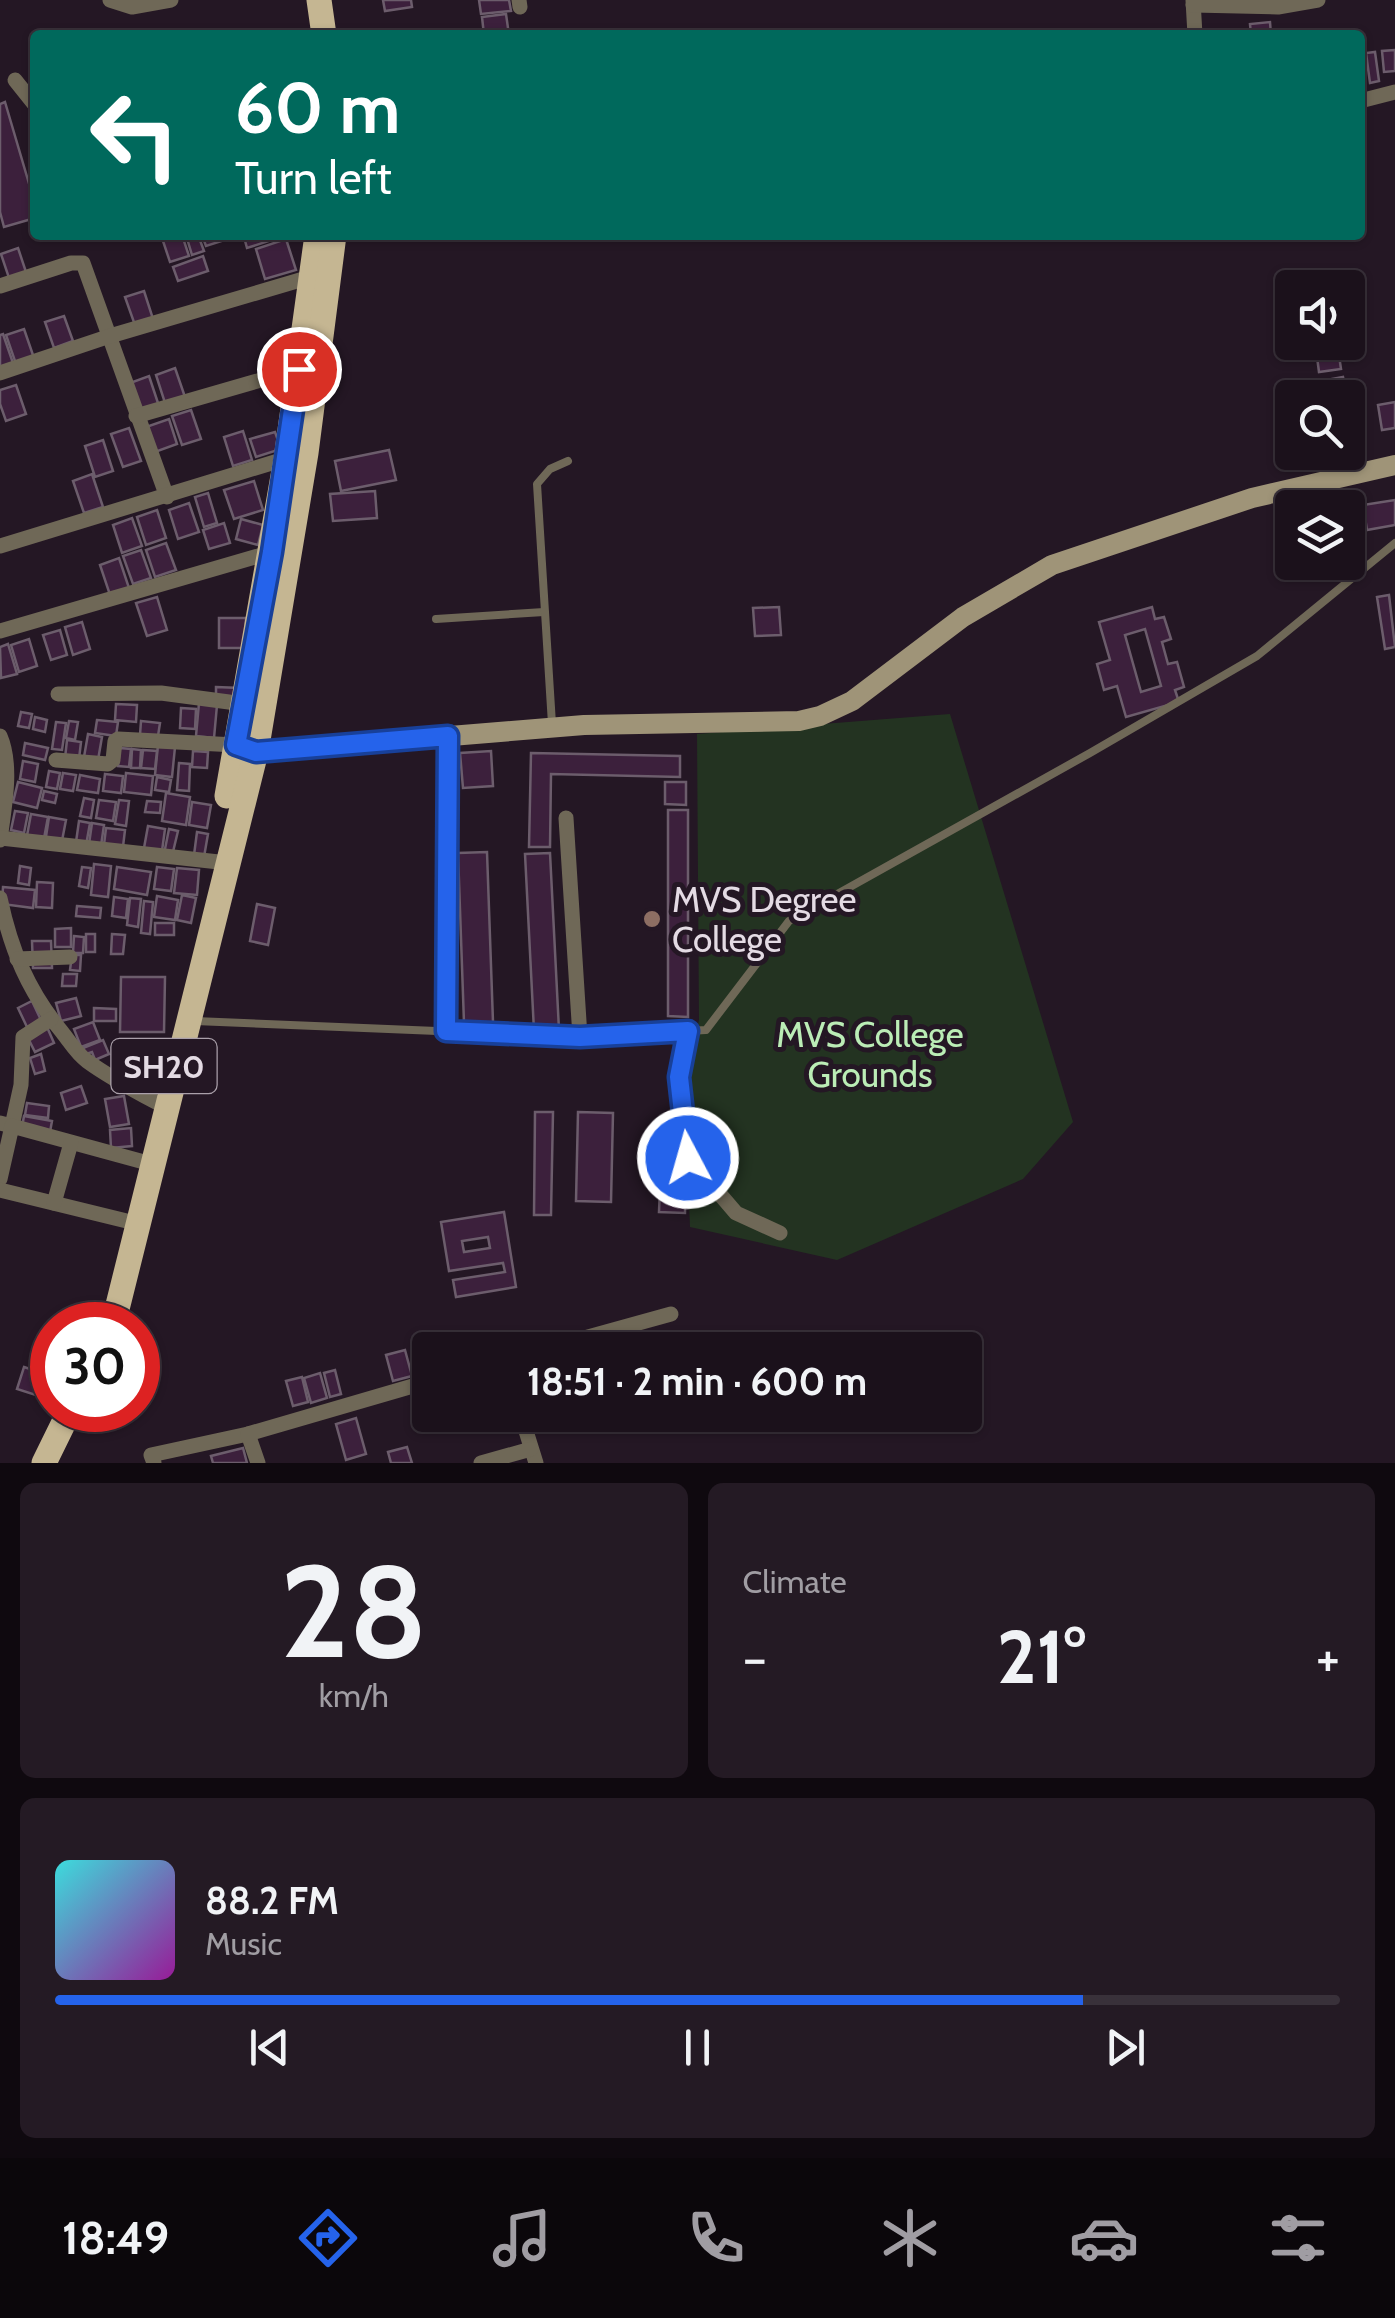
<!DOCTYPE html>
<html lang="en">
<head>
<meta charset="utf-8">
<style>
	body { margin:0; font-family:Cabin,sans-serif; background:#241a24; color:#f1f3f6; height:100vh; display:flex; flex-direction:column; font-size:38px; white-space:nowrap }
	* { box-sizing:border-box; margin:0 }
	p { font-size:32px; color:#a09da3 }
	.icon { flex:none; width:55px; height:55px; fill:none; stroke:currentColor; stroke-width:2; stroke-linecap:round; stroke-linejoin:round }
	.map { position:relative; height:1463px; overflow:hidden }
	.details { display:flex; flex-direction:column; gap:20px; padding:20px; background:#0f090f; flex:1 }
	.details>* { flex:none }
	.banner { position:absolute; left:30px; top:30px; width:1335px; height:210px; border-radius:10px; box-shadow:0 2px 8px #0004,0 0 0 2px #39313a; background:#00695c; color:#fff; overflow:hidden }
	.buttons { position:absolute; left:1275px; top:270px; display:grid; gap:20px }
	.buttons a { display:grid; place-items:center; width:90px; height:90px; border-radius:10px; background:#1b111b; box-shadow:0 2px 8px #0004,0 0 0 2px #39313a; font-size:50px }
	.speed { position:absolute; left:30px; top:1302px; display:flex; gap:20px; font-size:50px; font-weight:700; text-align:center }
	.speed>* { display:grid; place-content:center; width:130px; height:130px; border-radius:50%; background:#1b111b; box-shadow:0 2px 8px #0004,0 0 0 2px #39313a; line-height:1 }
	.speed .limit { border:15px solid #d22; background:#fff; color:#111 }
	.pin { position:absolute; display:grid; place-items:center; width:85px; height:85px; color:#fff; margin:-42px; border:5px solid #fff; border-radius:50%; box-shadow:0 2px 10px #0007 }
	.me { position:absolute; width:110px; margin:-55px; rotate:354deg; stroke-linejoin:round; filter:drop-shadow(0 0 8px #0008) }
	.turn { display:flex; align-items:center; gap:35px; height:210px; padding:0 40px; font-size:45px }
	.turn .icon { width:130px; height:130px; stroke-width:2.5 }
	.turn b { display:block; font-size:70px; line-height:85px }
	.big { font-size:75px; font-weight:700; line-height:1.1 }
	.details .tile { flex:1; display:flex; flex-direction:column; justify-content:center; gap:15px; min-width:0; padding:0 35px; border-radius:15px; background:#241a24 }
	.details .dial { align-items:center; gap:0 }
	.dial b { font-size:130px; line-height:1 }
	.song { display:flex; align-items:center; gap:30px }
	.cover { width:120px; height:120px; border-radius:15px; background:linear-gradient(135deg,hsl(180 70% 55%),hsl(300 70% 35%)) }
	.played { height:10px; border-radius:5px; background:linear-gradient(90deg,#2563eb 80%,#39313a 80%) }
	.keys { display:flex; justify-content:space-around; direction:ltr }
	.heat { display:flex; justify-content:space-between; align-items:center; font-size:55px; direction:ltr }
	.details .tiles { flex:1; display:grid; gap:20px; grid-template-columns:1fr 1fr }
	.tile:last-child { grid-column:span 2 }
	.trip { position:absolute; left:412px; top:1332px; width:570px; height:100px; border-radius:10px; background:#1b111b; box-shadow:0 2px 8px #0004,0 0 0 2px #39313a; font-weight:700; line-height:100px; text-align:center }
	.menu { display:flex; height:160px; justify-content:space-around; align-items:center; background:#0b070b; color:#a09da3 }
	.menu .icon { width:70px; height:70px }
	.menu .current { color:#2563eb }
	.menu b { font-size:45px; color:#f1f3f6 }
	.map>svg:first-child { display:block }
	.green { fill:#233321 }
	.building { fill:#3c203c; stroke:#6c5d6c; stroke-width:2.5; fill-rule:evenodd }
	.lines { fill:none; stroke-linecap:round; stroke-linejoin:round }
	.lane { stroke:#6f6857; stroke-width:8 }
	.street { stroke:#6f6857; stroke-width:15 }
	.secondary { stroke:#9f9478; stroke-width:20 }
	.primary { stroke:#c5b692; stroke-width:25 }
	.route-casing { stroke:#184099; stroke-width:25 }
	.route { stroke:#2563eb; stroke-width:18 }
	.education-dot { fill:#8d6e63; stroke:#241724; stroke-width:4 }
	.labels { text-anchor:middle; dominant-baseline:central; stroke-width:10; stroke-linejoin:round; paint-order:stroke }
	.shield { fill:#241724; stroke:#aaa0aa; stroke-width:2.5 }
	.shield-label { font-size:32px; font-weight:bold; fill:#e4dbe4 }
	.poi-label { font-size:35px; fill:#e4dbe4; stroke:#241724; text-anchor:start }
	.park-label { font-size:35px; fill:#bbedb6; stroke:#241724 }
</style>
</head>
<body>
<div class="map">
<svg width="1395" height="1463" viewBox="0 0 1395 1463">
	<rect width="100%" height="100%" fill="#241724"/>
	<path class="green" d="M950,714L1073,1122L1023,1179L837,1260L690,1227L684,1081L699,1020L697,734Z"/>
	<g class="building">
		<path d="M383,0H411L412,7L385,11Z"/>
		<path d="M479,0H509L511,11L481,14Z"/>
		<path d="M506,14L509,35H484L482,17Z"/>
		<path d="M1270,22L1271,35H1251L1250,24Z"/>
		<path d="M1395,50V71L1384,72L1382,51Z"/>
		<path d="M1375,52L1379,81L1370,83L1366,53Z"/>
		<path d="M5,102L35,204V218L4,227L0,212V104Z"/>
		<path d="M161,235H182L189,256L170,262Z"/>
		<path d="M186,235H198L204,251L192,255Z"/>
		<path d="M202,235H227L228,239L206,246Z"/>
		<path d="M250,235H287L247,248L244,237Z"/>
		<path d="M286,239L296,270L265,279L256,249Z"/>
		<path d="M18,248L27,275L10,281L1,254Z"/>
		<path d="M203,256L208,271L178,281L173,267Z"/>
		<path d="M144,291L154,322L136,328L125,297Z"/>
		<path d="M64,316L73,341L54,348L45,322Z"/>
		<path d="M24,329L34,358L16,364L6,335Z"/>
		<path d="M3,334L13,363L0,368V335Z"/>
		<path d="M1315,342H1337L1341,369L1319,372Z"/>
		<path d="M175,368L185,397L165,403L156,375Z"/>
		<path d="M149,376L159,406L140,412L130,383Z"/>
		<path d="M1343,377L1347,398H1324L1321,381Z"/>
		<path d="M16,385L26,414L6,421L0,404V390Z"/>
		<path d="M1348,402L1357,452L1335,456L1334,452H1348Z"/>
		<path d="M1395,402V428L1382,430L1378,405Z"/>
		<path d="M191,410L201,439L182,445L172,416Z"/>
		<path d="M169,419L177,444L155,452L146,427Z"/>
		<path d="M129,428L141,461L123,467L111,434Z"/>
		<path d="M243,431L252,460L233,466L224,437Z"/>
		<path d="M275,432L281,449L256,457L250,439Z"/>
		<path d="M103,440L113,471L95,477L85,446Z"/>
		<path d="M389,450L396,480L341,491L335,461Z"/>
		<path d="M92,474L103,507L84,513L73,481Z"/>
		<path d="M254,481L263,510L234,519L224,490Z"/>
		<path d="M375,491L377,518L333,521L330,494Z"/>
		<path d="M208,493L217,523L204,527L195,497Z"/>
		<path d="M1395,500V525L1367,530L1363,505Z"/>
		<path d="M189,503L199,532L178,539L169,510Z"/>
		<path d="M157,510L166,538L146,545L137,517Z"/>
		<path d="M132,518L142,546L122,553L113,525Z"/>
		<path d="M241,519L263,525L258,545L236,539Z"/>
		<path d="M224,523L230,543L209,549L203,530Z"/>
		<path d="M166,543L176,570L155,577L146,550Z"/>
		<path d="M141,550L151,578L133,584L123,556Z"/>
		<path d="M119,558L129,588L110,595L100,565Z"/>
		<path d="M1389,595L1395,647L1385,649L1377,597Z"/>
		<path d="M157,597L167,630L147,636L136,603Z"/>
		<path d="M779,607L781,635L755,636L753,608Z"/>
		<path d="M1152,607L1155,619L1164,617L1171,639L1162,642L1168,664L1177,662L1184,687L1175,690L1179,702L1126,717L1117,686L1104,690L1097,664L1110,660L1099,622ZM1145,629L1161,686L1141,692L1125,635Z"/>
		<path d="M219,618H246L245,648H219Z"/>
		<path d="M82,622L90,649L73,655L65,627Z"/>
		<path d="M60,630L67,655L51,660L43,635Z"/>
		<path d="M29,639L37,666L19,672L11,645Z"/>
		<path d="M8,644L17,674L1,678L0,647Z"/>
		<path d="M216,687L240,688V699H216Z"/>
		<path d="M199,703L217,705L214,738L196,736Z"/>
		<path d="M116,704L137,705L136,722L115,720Z"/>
		<path d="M181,708L196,709L195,729L180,728Z"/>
		<path d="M21,712L32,714L29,728L18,726Z"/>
		<path d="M35,717L47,720L45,732L33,729Z"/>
		<path d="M97,720L118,722L116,736L95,733Z"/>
		<path d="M69,721L78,722L75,740L66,738Z"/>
		<path d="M141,721L160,723L158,736L140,735Z"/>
		<path d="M56,722L66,723L62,750L52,749Z"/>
		<path d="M88,734L102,737L98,760L84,757Z"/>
		<path d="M67,740L81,742L79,759L65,758Z"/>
		<path d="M25,743L48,748L45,760L23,755Z"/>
		<path d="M158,745L175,747L172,777L155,775Z"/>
		<path d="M120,748L131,749L129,767L118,766Z"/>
		<path d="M132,749L141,750L140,768H131Z"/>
		<path d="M143,750L157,751L155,769L141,768Z"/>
		<path d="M193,751L208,752L207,768L192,767Z"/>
		<path d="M491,751L493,786L463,788L460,753Z"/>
		<path d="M531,753L680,756V777L551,774L550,847H529Z"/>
		<path d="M23,761L38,764L35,782L20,779Z"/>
		<path d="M179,763L190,764L189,791L177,790Z"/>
		<path d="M49,771L60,773L57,789L46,787Z"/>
		<path d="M63,773L76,775L73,791L60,789Z"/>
		<path d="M126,773L153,776L151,795L124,792Z"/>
		<path d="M105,774L123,776L121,793L103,791Z"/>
		<path d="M80,775L100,779L98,793L77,790Z"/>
		<path d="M157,777L171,780L169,792L155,790Z"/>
		<path d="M18,782L42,788L37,808L13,802Z"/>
		<path d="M665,782H686V805L665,804Z"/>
		<path d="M44,791L57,794L55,803L42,800Z"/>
		<path d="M166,793L190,797L186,825L162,821Z"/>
		<path d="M84,798L94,800L91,818L80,816Z"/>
		<path d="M99,800L116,802L113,821L96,818Z"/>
		<path d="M119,800L129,801L126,826L115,824Z"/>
		<path d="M147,801L161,802L160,813L145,812Z"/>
		<path d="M192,802L211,805L207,828L189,825Z"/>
		<path d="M668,810H688V1017L668,1016Z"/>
		<path d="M15,811L28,813L24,833L11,830Z"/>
		<path d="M31,814L48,817L43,844L26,841Z"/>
		<path d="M49,817L66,820L61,846L45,843Z"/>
		<path d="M79,821L90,823L85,851L75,849Z"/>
		<path d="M92,823L104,825L100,853L88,851Z"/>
		<path d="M148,826L165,829L162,851L144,848Z"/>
		<path d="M106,828L125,830L122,855L103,853Z"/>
		<path d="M169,829L178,831L172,856L164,854Z"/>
		<path d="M197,832L208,834L204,857L194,855Z"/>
		<path d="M487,852L493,1022L464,1023L458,853Z"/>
		<path d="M550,853L559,1030L534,1031L525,854Z"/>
		<path d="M94,864L111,866L108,897L91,895Z"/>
		<path d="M20,866L31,868L29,885L18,883Z"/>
		<path d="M82,867L91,868L88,888L79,886Z"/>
		<path d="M117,867L151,872L147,895L114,889Z"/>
		<path d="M157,867L174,869L171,891L154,889Z"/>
		<path d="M177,868L199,870L197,895L174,893Z"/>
		<path d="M37,882L53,883L52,908L36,907Z"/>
		<path d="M3,887L35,890L33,908L2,904Z"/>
		<path d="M182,895L196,898L191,923L177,920Z"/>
		<path d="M157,896L178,900L175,920L154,917Z"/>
		<path d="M114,897L128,899L126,918L112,916Z"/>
		<path d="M130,898L141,899L138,927L127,925Z"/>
		<path d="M144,901L153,902L150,934L141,933Z"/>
		<path d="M257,904L275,908L268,945L250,941Z"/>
		<path d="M77,906L101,908L100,918L76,916Z"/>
		<rect x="155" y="923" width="19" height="12"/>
		<path d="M71,928V947H55V929Z"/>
		<rect x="86" y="934" width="9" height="18"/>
		<path d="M112,934L125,935L123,954H111Z"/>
		<path d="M74,936L84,937L83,953H73Z"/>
		<path d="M32,941H51L52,968H33Z"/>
		<path d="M72,955H81L80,971L70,970Z"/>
		<path d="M63,974H77L76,986H62Z"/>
		<path d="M121,977H165L164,1032H120Z"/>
		<path d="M76,998L81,1016L61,1021L56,1003Z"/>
		<path d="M32,1001L41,1020L27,1027L18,1008Z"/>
		<path d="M94,1008L116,1009V1021H94Z"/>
		<path d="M93,1022L100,1040L81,1047L74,1029Z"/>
		<path d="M47,1027L54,1043L35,1052L27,1036Z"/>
		<path d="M103,1040L109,1054L95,1060L92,1052L86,1054L83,1048Z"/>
		<path d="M41,1054L45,1071L35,1074L30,1058Z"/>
		<path d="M81,1086L87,1103L66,1110L61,1093Z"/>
		<path d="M124,1096L129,1124L110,1127L105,1099Z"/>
		<path d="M27,1103L49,1106L48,1118L25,1115Z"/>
		<path d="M535,1112H553L551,1215H534Z"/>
		<path d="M578,1112L613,1113L611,1202L576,1201Z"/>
		<path d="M24,1116L52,1121L50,1132L22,1127Z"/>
		<rect x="660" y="1119" width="20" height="34"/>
		<path d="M131,1128L132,1146L111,1148L110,1130Z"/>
		<path d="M661,1161L686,1162L685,1213L659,1212Z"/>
		<path d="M504,1212L516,1287L456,1297L453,1280L505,1272L503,1263L449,1271L441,1222ZM488,1237L490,1248L464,1252L462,1241Z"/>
		<path d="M481,1337L485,1350H471L468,1341Z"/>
		<path d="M405,1350L412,1376L393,1381L386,1355Z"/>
		<path d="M24,1367L52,1376L45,1398L17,1389Z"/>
		<path d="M335,1370L341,1394L330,1397L324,1373Z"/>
		<path d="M320,1373L327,1398L311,1403L304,1378Z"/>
		<path d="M302,1377L308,1402L293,1406L286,1381Z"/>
		<path d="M356,1418L366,1454L346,1460L336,1424Z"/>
		<path d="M407,1447L412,1463H391L388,1452Z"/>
		<path d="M243,1448L247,1463H213L211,1456Z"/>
	</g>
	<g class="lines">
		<g class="lane">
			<path d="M436,619L544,612"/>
			<path d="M552,724L537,484L550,469L568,461"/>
			<path d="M195,1021L580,1037L706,1030L789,921L1090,753L1257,656L1395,543"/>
			<path d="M446,1031L448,741"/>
		</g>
		<g class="street">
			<path d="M110,0L132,7L171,0"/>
			<path d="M519,0L520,7"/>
			<path d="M1193,0L1195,35"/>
			<path d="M1193,5L1278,7L1318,0"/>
			<path d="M15,80L35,105"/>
			<path d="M1360,101L1395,92"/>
			<path d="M0,286L71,263H83L167,497"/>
			<path d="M0,373L110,336L317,275"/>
			<path d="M136,416L299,369"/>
			<path d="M0,546L288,458"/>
			<path d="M0,631L272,552"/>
			<path d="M58,694L161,693L244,704"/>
			<path d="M0,736C13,766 4,808 0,840"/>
			<path d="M56,760L108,764L113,760L115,741L118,739L236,745"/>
			<path d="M566,818L580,1037"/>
			<path d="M0,838L228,863"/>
			<path d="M0,898C11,950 28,991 62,1032C70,1042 77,1054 87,1061C113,1080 141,1094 169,1109"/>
			<path d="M17,959L70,957"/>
			<path d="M688,1031L679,1077L688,1157L736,1213L780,1233"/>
			<path d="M0,1123L12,1126L21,1085L23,1037L51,1019"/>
			<path d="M0,1179L12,1126L155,1165"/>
			<path d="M0,1190L139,1224"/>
			<path d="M54,1203L71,1143"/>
			<path d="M541,1350L671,1314"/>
			<path d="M521,1415L536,1463"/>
			<path d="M154,1463L151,1455L248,1434"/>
			<path d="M258,1463L248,1434L430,1381"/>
			<path d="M481,1463L531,1449"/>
		</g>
		<path class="secondary" d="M245,748L256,752L584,725L799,721L820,716L852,701L963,617L1052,565L1252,498L1395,465"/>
		<g class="primary">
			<path d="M319,0L324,35"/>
			<path d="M227,796L286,459L317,235"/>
			<path d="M113,1325L256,752L306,453L334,235"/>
			<path d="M44,1463L70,1410"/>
		</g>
	</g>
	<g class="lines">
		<defs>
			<path id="route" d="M299,369L272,552L236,745L256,752L448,736L446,1031L580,1037L688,1031L679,1077L688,1158"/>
		</defs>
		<use href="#route" class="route-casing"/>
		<use href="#route" class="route"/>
	</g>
	<circle class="education-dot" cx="652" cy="919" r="10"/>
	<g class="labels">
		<rect class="shield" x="111.5" y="1039" width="105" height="54" rx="8"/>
		<g class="shield-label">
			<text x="164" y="1066">SH20</text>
		</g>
		<g class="poi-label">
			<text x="672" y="899">MVS Degree<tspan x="672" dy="40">College</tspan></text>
		</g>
		<g class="park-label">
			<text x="870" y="1034">MVS College<tspan x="870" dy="40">Grounds</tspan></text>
		</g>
	</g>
</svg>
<div class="buttons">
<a><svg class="icon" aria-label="sound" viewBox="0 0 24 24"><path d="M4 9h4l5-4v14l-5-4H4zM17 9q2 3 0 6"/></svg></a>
<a><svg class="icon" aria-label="search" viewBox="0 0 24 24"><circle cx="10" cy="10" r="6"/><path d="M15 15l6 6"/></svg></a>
<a><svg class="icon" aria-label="layers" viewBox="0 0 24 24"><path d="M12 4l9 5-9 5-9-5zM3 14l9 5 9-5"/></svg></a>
</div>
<div class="speed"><div class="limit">30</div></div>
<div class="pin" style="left:299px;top:369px;background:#d93025"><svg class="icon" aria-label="arrive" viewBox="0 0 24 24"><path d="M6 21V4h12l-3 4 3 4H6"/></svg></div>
<svg class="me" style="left:688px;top:1158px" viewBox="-20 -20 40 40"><circle r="17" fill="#2563eb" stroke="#fff" stroke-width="3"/><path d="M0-11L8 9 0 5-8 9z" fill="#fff"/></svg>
<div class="trip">18:51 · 2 min · 600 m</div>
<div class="banner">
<div class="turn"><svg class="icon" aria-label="left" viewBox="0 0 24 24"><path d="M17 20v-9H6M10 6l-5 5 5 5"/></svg><div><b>60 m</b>Turn left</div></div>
</div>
</div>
<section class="details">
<div class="tiles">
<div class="tile dial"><b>28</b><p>km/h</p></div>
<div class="tile"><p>Climate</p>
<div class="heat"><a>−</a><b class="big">21°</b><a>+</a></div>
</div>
<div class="tile">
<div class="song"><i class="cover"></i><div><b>88.2 FM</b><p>Music</p></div></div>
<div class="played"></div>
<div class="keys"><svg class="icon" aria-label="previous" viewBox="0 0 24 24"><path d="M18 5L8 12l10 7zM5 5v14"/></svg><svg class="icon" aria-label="pause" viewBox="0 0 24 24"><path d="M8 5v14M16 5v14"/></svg><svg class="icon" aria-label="next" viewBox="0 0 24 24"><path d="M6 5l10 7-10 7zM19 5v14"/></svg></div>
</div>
</div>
</section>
<nav class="menu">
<b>18:49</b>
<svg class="icon current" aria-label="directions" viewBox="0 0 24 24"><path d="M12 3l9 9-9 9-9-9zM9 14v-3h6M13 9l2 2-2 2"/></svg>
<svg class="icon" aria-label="music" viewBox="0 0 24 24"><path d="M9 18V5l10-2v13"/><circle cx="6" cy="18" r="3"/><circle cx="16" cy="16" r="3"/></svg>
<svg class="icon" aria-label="phone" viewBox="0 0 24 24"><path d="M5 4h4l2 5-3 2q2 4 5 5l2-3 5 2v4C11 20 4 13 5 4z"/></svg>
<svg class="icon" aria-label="climate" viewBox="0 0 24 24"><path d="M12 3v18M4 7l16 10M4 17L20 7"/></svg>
<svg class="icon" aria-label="car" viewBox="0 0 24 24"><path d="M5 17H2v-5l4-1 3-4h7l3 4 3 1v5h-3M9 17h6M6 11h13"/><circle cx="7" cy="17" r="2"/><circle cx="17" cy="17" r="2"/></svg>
<svg class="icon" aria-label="filters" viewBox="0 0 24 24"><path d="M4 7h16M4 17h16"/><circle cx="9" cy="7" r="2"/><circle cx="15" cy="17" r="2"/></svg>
</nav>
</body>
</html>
